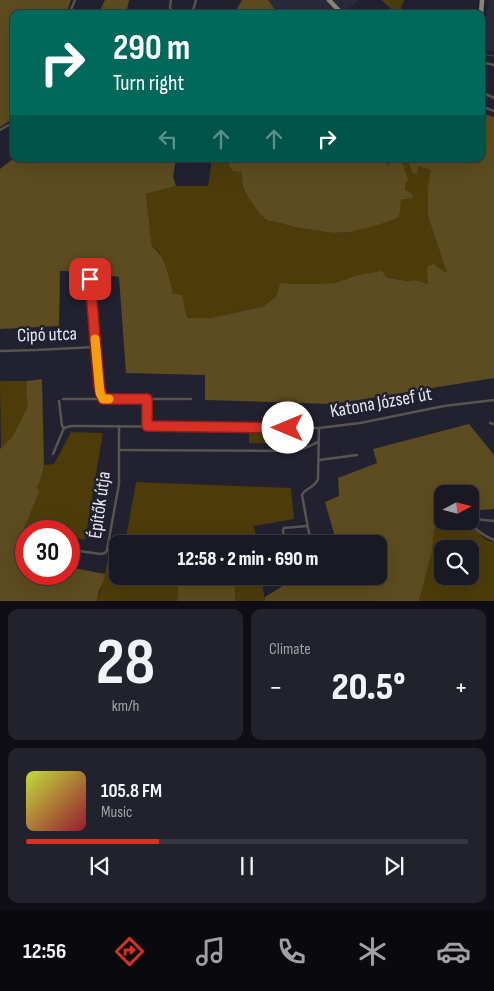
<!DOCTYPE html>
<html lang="en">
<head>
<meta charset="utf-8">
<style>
	body { margin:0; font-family:"Sofia Sans Condensed",sans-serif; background:#22222c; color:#f1f3f6; height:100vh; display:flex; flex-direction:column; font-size:19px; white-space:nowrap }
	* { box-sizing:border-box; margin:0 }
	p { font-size:16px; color:#9fa0a6 }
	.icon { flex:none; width:28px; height:28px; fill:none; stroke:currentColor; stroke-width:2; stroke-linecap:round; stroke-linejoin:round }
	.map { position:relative; height:601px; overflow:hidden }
	.panel { display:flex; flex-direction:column; gap:8px; padding:8px; background:#0e0e14; flex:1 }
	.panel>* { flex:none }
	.top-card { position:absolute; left:10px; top:10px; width:475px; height:152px; border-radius:10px; box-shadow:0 5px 20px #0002,0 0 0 1px #373841; background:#00695c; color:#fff; overflow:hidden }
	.needle { width:32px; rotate:83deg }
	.fabs { position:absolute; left:434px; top:485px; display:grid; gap:10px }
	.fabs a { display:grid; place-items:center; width:45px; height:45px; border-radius:10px; background:#191924; box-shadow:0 5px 20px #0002,0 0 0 1px #373841; font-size:25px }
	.speed { position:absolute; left:15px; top:520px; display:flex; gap:10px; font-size:25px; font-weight:700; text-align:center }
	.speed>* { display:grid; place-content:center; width:65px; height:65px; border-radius:50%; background:#191924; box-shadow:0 5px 20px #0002,0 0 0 1px #373841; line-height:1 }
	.speed .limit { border:8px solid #d22; background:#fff; color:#111 }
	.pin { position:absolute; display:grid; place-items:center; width:42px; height:42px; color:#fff; margin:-21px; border-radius:10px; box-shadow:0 2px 8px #0006 }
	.me { position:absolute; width:55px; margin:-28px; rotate:270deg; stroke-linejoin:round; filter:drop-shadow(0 0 4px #0008) }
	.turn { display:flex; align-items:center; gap:18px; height:105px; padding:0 20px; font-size:22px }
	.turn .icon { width:65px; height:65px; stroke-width:2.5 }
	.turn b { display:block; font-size:35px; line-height:42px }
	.lanes { display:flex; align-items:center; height:48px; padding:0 20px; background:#0003; justify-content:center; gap:25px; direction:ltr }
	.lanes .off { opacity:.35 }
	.big { font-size:38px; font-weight:800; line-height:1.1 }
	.panel .card { flex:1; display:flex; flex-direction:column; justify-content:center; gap:8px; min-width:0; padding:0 18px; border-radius:10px; background:#22222c }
	.panel .dial { align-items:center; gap:0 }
	.dial b { font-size:65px; line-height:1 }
	.song { display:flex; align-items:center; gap:15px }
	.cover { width:60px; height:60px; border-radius:8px; background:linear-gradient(135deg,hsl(70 70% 55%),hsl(350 70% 35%)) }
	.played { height:5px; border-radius:2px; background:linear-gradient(90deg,#d93025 30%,#373841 30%) }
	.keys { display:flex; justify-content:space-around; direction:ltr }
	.heat { display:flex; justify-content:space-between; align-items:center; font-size:28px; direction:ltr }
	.panel .tiles { flex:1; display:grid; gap:8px; grid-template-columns:1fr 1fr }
	.card:last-child { grid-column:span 2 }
	.trip { position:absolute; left:109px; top:535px; width:278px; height:50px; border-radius:10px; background:#191924; box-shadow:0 5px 20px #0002,0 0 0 1px #373841; font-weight:800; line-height:50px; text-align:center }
	.menu { display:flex; height:80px; justify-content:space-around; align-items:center; background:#0a0a0e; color:#9fa0a6 }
	.menu .icon { width:35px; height:35px }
	.menu .active { color:#d93025 }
	.menu b { font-size:22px; color:#f1f3f6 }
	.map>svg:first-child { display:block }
	.built { fill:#2a2a3e }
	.green { fill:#4d3c0a; fill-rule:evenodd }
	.forest { fill:#5d4c1f }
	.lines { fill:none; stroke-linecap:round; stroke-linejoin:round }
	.stream { stroke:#4c4566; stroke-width:1 }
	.minor { stroke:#58554e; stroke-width:2.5 }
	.tertiary { stroke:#58554e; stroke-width:3 }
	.primary { stroke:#8c8677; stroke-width:4.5 }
	.route-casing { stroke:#8d1f18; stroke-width:12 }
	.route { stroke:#d93025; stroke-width:9 }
	.slow { stroke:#f59e0b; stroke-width:9 }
	.labels { text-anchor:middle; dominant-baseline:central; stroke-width:5; stroke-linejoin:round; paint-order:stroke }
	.street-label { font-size:19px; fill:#e7e7f1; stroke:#212130 }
</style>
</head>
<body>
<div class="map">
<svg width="494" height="601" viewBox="0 0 494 601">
	<rect width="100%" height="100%" fill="#212130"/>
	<g class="built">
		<path d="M269,0H359L344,12L345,14H278L268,1Z"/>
		<path d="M489,0H494V52L484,50L483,43L486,17Z"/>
	</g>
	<g class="green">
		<path d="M381,0H404L401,8L407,14H397Z"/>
		<path d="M212,159H229V165L241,172L243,187L269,221L277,222L293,227L333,233L350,232L401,200L413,198L412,193L405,190V184L387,166L386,159H407L410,167L418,166L432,170L428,185V216L447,273L433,265L428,284L416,280L406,281L386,277L354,276L335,283L303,284L280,283L276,297L262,307L210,318H189L185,310L173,294L168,273L158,250L152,247L146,194L176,186H208Z"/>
		<path d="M0,381H27L26,394L28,406L12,437L1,449Z"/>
		<path d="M249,430L304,431V444L249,443Z"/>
		<path d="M71,432L103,433L85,540L69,536V531H26V533L23,531L40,490L37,488L42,476L44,465L54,464Z"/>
		<path d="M136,482L291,488L294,519L254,526L257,544H178L173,541V544H125Z"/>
		<path d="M436,514L442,516V521H463L467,522L486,540L494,542V601H419L432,552ZM442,549H470V576H442Z"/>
		<path d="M108,559L117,560L118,576H177L178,591L177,601H97C101,587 105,574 108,559Z"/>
		<path d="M236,576H261L265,601H235Z"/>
	</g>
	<g class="forest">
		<path d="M0,0H71L66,14H14V118L0,127Z"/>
		<path d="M105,0H129L126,14H98Z"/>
		<path d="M242,0H268L278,14H234Z"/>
		<path d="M481,113L494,117V378L333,404L205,400V375L126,373L119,277L89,272L60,271L59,326L0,329V169L14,158L176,159L173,177L176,186L146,194L152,247C165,254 170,280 173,294L182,295L185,310L188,318H210L262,307L276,297L280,283L303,284L335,283L354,276L382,271L386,277L406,281L416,280L428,284L427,267L433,264L442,270L447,273L428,216V185L431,170L418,166L417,173L413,174L407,159H481Z"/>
		<path d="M229,159H386L387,166L396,159L403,164L408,180L405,184V190L412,193L413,198L401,200L399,217L378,225L350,232L333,233L293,227L277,222L269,221L262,216L252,203L243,187L241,172L233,171L229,165Z"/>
		<path d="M42,379L44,465L42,476L37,488L40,490L23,531L26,533V574H69V567L105,574L104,580L99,591L97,601H0V449L12,437L28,406L26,394L27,381Z"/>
		<path d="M469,424L494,455V509L470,511V494H442V513L436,514L432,552L419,601H265V597L299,576H378V544H337L325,502L339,496L338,478L377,463L373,449Z"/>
		<path d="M177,576H236L235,601H177L178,591Z"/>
	</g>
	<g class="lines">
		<g class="stream">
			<path d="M385,0L400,14"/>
			<path d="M481,54L494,56"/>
		</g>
		<g class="minor">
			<path d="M171,0L170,7L172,14"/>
			<path d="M69,14L75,0"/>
			<path d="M192,14L196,0"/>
			<path d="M481,62L494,65"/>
			<path d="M481,106L494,111"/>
			<path d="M0,130L14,122"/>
			<path d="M177,161V159"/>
			<path d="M90,279L99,386L103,399"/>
			<path d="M0,351L36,350L95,347"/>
			<path d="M63,399H191"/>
			<path d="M147,399V426"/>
			<path d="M490,423L494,424"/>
			<path d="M288,427V409L289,404"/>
			<path d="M64,428L71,426H80L319,428L360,423L444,406L494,400"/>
			<path d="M119,450L290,451L305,448L318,442"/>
			<path d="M53,454L64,428L62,426L59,401"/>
			<path d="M319,460L357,455"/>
			<path d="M494,521L474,519L471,520L470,522C476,531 484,536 494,540"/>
			<path d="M284,544L283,530L284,528L307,526"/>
			<path d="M311,544L302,495C306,487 315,488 318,479L319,428"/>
			<path d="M71,550L101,554L105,553L107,550L119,484V426"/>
			<path d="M270,577V576"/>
		</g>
		<path class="tertiary" d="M481,92L494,98"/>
		<g class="primary">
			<path d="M329,0L342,14"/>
			<path d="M481,14L482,0"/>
		</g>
	</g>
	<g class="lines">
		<defs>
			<path id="route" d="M90,279L99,386L103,399H147V426L288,428"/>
		</defs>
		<use href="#route" class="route-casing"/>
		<use href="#route" class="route"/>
		<path class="slow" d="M95,339L100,393L103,399H109"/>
	</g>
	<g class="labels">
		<g class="street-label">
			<text transform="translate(47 335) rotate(-2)">Cipó utca</text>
			<text transform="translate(381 403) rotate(-10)">Katona József út</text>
			<text transform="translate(100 505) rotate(-82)">Építők útja</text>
		</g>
	</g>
</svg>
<div class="fabs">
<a><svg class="needle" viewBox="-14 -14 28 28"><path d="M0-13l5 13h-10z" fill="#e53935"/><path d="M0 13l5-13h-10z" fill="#9fa0a6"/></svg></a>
<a><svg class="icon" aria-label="search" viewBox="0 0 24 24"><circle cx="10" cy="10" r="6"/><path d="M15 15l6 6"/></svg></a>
</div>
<div class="speed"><div class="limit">30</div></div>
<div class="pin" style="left:90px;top:279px;background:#d93025"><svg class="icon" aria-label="arrive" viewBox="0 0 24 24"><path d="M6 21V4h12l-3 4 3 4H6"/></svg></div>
<svg class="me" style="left:288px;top:428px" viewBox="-20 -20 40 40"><circle r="19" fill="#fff"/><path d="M0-13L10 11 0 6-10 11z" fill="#d93025"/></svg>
<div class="trip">12:58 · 2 min · 690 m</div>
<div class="top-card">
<div class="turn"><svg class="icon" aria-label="right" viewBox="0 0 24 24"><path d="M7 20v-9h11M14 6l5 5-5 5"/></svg><div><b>290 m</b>Turn right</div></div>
<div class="lanes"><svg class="icon off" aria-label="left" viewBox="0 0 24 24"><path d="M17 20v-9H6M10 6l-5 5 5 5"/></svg><svg class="icon off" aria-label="ahead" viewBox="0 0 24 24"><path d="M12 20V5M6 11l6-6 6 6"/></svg><svg class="icon off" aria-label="ahead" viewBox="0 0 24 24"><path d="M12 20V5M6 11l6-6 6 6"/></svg><svg class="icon" aria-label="right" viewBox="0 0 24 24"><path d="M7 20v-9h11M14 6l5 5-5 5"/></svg></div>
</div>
</div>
<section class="panel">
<div class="tiles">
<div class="card dial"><b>28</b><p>km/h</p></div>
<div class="card"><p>Climate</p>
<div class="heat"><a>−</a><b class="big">20.5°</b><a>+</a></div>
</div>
<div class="card">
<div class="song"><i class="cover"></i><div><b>105.8 FM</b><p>Music</p></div></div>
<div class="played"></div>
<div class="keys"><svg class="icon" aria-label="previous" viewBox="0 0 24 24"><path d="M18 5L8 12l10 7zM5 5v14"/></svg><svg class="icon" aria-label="pause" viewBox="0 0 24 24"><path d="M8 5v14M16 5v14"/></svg><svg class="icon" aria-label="next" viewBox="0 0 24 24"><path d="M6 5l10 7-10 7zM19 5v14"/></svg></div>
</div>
</div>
</section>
<nav class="menu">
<b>12:56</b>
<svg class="icon active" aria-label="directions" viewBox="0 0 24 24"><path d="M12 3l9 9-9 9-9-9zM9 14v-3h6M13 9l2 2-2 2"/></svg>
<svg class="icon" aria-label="music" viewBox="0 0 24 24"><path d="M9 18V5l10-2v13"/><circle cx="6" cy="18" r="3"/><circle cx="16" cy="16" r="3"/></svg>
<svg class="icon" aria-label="phone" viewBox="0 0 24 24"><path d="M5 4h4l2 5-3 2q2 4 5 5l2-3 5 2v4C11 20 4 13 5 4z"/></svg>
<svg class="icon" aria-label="climate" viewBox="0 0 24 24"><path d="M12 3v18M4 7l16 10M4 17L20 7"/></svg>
<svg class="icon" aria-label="car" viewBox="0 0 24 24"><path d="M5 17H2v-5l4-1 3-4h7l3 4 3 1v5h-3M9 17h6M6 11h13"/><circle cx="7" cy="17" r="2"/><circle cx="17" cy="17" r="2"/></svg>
</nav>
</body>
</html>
